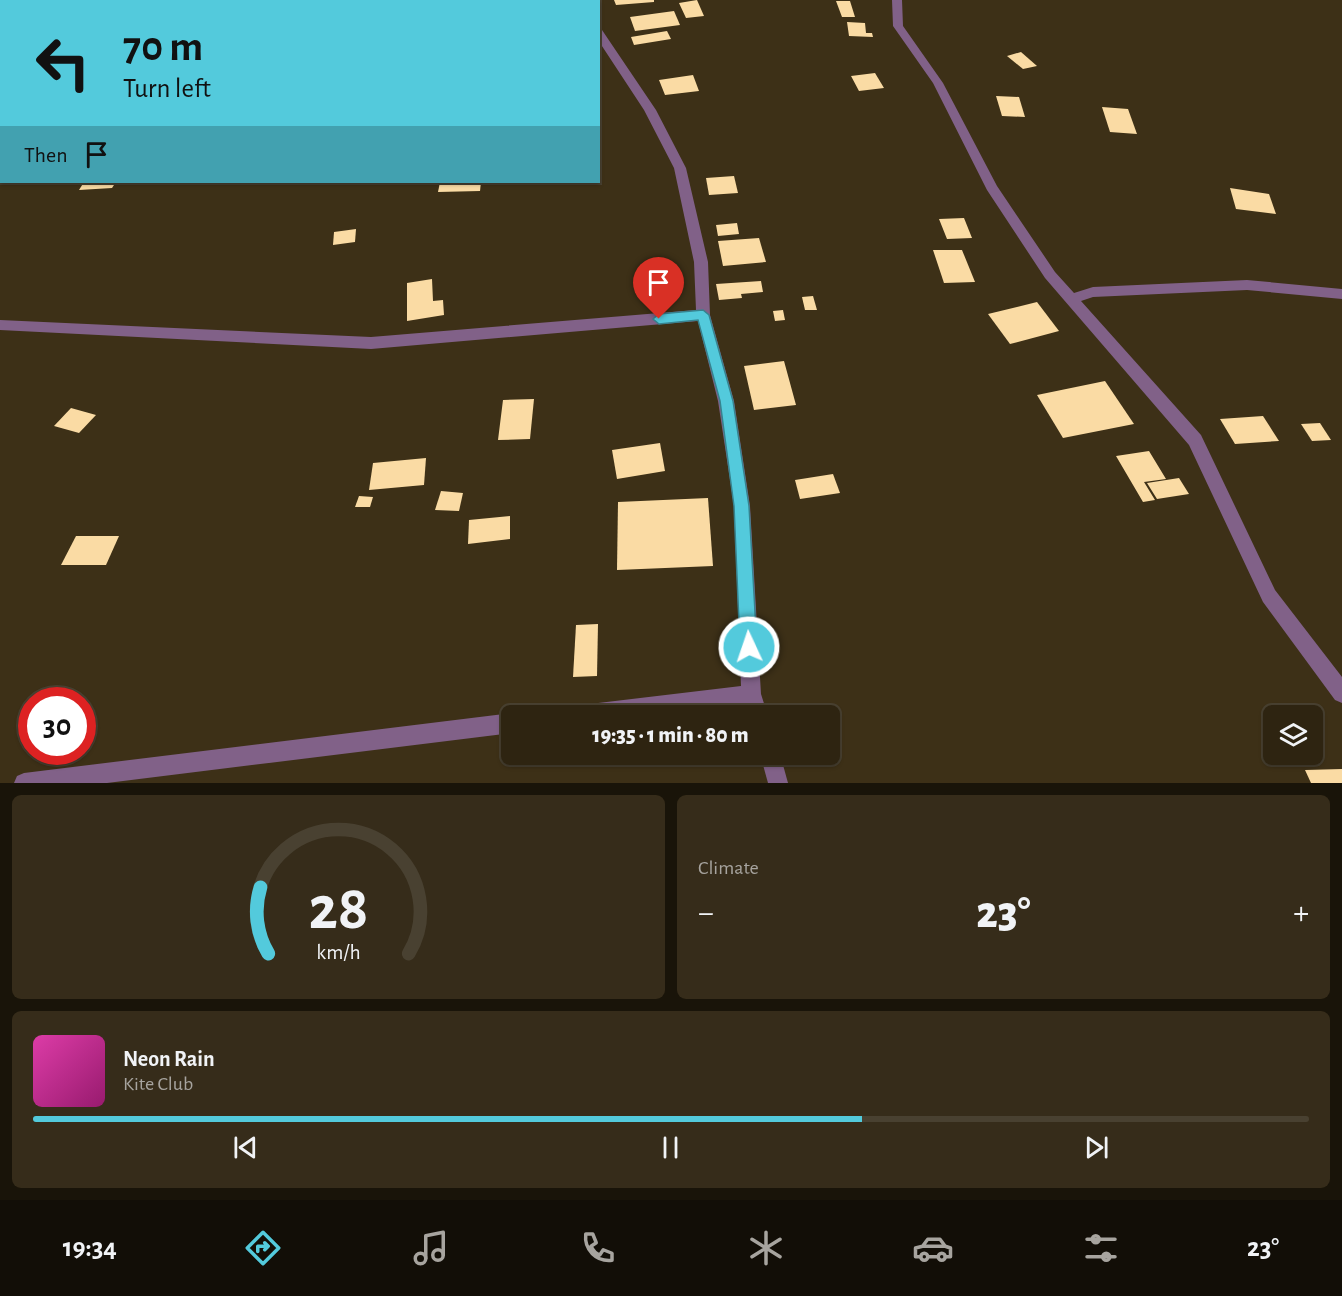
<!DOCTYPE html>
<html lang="en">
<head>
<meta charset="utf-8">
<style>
	body { margin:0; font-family:"Alegreya Sans",sans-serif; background:#362c1a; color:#f1f3f6; height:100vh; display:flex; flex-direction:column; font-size:22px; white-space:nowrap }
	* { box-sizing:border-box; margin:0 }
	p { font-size:20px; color:#a7a49f }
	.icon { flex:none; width:33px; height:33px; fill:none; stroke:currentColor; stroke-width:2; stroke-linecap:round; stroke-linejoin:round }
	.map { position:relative; height:783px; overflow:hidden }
	.details { display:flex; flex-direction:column; gap:12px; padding:12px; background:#191409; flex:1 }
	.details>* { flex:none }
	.guide { position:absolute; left:0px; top:0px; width:600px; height:183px; box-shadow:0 2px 4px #0004,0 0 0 2px #494131; background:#53cadc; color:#111; overflow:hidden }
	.controls { position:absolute; left:1263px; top:705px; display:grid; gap:12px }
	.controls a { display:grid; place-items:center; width:60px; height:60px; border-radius:9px; background:#2e2411; box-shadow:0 2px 4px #0004,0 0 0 2px #494131; font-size:30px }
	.speed { position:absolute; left:18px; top:687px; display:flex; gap:12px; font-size:30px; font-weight:700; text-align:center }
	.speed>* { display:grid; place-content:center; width:78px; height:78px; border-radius:50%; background:#2e2411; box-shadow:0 2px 4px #0004,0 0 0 2px #494131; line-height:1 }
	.speed .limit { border:9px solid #d22; background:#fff; color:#111 }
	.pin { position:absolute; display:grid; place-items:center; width:51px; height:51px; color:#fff; margin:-62px -26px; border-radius:50% 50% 50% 0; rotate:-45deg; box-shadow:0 0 6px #0007 }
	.pin .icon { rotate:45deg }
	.me { position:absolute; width:66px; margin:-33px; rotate:357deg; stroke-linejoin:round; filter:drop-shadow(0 0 4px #0008) }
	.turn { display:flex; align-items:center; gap:21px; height:126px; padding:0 24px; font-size:27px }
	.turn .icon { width:78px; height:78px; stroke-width:2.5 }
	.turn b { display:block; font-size:42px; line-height:51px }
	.then { display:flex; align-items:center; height:57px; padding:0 24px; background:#0003; gap:12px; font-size:22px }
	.big { font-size:45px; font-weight:800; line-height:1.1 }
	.details .tile { flex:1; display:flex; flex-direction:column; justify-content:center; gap:9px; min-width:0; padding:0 21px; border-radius:9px; background:#362c1a }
	.details .dial { align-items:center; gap:0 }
	.dial svg { height:156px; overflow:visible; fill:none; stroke:#494131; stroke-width:7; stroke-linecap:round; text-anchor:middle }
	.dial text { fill:#f1f3f6; stroke:none }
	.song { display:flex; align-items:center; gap:18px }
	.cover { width:72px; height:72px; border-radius:9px; background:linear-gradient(135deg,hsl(320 70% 55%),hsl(320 70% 35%)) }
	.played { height:6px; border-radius:3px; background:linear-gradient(90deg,#53cadc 65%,#494131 65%) }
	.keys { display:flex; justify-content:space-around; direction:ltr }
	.heat { display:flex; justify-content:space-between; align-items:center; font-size:33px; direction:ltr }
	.details .tiles { flex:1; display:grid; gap:12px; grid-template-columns:1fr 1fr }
	.tile:last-child { grid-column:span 2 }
	.trip { position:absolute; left:501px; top:705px; width:339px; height:60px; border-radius:9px; background:#2e2411; box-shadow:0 2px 4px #0004,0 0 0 2px #494131; font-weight:800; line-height:60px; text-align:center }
	.dock { display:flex; height:96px; justify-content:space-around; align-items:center; background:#120e07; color:#a7a49f }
	.dock .icon { width:42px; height:42px }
	.dock .current { color:#53cadc }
	.dock b { font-size:27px; color:#f1f3f6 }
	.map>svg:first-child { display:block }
	.building { fill:#fadba4 }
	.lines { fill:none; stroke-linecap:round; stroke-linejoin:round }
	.minor { fill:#816188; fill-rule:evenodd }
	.route { fill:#53cadc; stroke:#36838f; stroke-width:1.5 }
</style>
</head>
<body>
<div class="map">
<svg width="1342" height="783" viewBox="0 0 1342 783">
	<rect width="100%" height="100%" fill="#3d3017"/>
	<g class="building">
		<path d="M614,0H654V2L616,5Z"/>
		<path d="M697,0L704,16L686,18L679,3Z"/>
		<path d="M836,1H850L855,17H842Z"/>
		<path d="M674,11L680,25L635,31L630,17Z"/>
		<path d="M847,22L865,23L866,33H872L873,37L849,36Z"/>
		<path d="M667,31L671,39L634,45L631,37Z"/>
		<path d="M1021,52L1037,66L1023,69L1007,56Z"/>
		<path d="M875,73L884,88L859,91L851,76Z"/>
		<path d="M693,75L699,91L665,95L659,80Z"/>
		<path d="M996,96L1019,97L1025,117L1002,116Z"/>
		<path d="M1102,107L1128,109L1137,134L1110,132Z"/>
		<path d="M734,176L738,193L709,195L706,178Z"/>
		<path d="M84,182H116L112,188L79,190Z"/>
		<path d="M440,182H481L480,191L438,192Z"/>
		<path d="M1230,188L1269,194L1276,214L1236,209Z"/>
		<path d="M964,218L972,238L947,239L939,219Z"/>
		<path d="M737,223L739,234L718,236L716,225Z"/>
		<path d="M356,229L355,242L333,245L334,232Z"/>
		<path d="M759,238L766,262L723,266L718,241Z"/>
		<path d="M933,250H962L975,282L944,283Z"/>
		<path d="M432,279L433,301L443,300L444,315L407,321V283Z"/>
		<path d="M761,281L763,292L741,294L742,298L719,300L716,284Z"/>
		<path d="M813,296L817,310H805L802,297Z"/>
		<path d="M1037,302L1059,331L1010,344L988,314Z"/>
		<path d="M783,310L785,320L775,321L773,311Z"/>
		<path d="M784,361L796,405L754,410L744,366Z"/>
		<path d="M1105,381L1134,424L1063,438L1037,395Z"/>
		<path d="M534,399L530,439L498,440L503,400Z"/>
		<path d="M71,408L96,415L79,433L54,426Z"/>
		<path d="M1263,416L1279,441L1235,444L1220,419Z"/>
		<path d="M1320,423L1331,440L1312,441L1301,424Z"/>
		<path d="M660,443L665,471L617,479L612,450Z"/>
		<path d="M1149,451L1166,479L1144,482L1155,500L1143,502L1116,456Z"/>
		<path d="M426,458L424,485L369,490L373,463Z"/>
		<path d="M833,474L840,493L800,499L795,480Z"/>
		<path d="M1179,478L1189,494L1157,499L1147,483Z"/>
		<path d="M441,491L463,493L459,511L435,510Z"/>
		<path d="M359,496L373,497L370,507H355Z"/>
		<path d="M708,498L713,566L617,570L618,502Z"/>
		<path d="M510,516V539L468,544L469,520Z"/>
		<path d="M76,536H119L106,565H61Z"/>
		<path d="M598,624L597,676L573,677L576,625Z"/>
		<path d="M1342,769V783H1311L1305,770Z"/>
	</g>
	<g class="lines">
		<g class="minor">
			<path d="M97,0H118L96,2Z"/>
			<path d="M572,0H582L583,2H573Z"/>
			<path d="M892,0H902L903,26L943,83L997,186L1055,272L1074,293L1093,287L1247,280L1342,289V299L1247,290L1093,297L1081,301L1201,435L1275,590L1342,677V703L1335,700L1263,602L1189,445L1045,278L987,190L933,83L893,26Z"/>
			<rect x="0" y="20" width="2" height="6"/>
			<path d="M598,29L602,30L656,110L686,168L708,262L710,315L734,401L750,506L761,694L768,716H748L745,704L656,716H563L566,709L573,706L741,686L734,506L718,401L698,321L371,349L0,330V320L371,337L696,310L694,262L674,168L644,110L598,40Z"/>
			<path d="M512,713L518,716H512V733L107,783H14L17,776L24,773Z"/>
			<path d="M760,754H780L788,783H768Z"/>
		</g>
	</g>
	<path class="route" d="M703,310L709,315L733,401L749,506L757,647L755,653L749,655L743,653L740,647L734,506L720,401L698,320L659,324L653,319L659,314Z"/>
</svg>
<div class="controls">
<a><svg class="icon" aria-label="layers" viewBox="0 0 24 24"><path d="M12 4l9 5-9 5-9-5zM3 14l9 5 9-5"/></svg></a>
</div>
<div class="speed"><div class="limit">30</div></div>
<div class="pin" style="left:659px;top:319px;background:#d93025"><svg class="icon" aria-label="arrive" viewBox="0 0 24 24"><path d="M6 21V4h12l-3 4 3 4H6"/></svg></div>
<svg class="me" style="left:749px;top:647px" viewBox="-20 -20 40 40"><circle r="17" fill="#53cadc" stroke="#fff" stroke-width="3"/><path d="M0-11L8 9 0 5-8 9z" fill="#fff"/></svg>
<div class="trip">19:35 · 1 min · 80 m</div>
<div class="guide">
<div class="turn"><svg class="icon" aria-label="left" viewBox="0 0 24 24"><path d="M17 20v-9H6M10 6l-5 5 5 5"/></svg><div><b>70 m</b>Turn left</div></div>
<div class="then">Then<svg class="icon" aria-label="arrive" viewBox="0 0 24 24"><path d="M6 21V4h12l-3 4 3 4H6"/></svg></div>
</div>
</div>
<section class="details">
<div class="tiles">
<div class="tile dial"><svg viewBox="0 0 100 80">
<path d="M14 69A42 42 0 1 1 86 69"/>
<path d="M14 69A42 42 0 0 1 10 35" stroke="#53cadc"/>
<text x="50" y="56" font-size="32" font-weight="700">28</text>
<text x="50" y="72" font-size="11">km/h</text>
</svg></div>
<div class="tile"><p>Climate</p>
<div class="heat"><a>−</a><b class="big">23°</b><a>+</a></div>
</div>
<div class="tile">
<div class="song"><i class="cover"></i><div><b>Neon Rain</b><p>Kite Club</p></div></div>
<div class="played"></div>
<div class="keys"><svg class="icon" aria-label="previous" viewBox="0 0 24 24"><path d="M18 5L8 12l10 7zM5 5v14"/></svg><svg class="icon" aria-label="pause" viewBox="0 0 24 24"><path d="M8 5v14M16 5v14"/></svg><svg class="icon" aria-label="next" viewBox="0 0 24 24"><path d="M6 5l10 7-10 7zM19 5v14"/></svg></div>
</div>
</div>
</section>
<nav class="dock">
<b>19:34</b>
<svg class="icon current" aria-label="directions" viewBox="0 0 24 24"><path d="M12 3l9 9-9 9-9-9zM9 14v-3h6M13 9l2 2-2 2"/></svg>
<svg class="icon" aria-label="music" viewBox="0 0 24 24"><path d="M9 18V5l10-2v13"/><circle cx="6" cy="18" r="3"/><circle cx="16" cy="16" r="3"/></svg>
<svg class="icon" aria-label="phone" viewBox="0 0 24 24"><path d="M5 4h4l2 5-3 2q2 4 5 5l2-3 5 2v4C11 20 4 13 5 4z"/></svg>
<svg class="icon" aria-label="climate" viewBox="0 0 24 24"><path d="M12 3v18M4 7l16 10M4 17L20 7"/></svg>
<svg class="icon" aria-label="car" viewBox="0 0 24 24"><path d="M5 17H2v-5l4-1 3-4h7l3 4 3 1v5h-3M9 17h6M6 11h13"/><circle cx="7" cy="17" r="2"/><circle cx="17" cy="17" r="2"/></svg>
<svg class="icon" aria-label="filters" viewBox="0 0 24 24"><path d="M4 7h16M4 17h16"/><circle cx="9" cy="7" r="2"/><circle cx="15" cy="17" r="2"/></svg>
<b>23°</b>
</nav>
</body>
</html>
